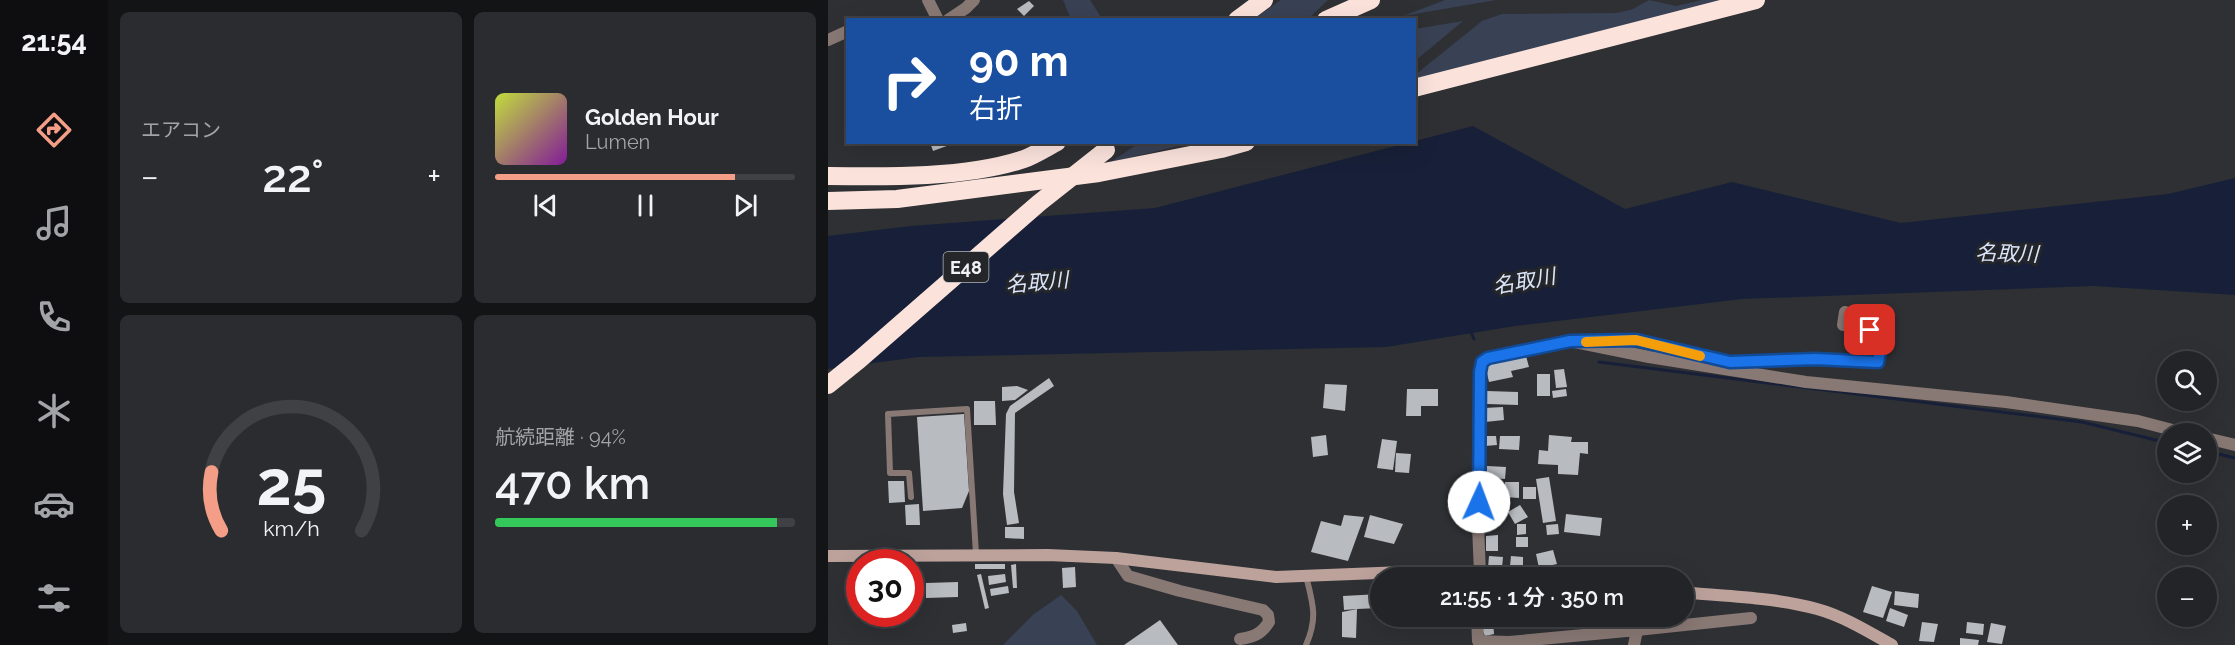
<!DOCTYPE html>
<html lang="ja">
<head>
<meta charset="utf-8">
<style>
	body { margin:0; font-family:Raleway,"Noto Sans JP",sans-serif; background:#2a2c2f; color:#f1f3f6; height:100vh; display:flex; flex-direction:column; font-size:22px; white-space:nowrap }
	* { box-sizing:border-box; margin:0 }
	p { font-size:20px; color:#a2a4a7 }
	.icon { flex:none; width:33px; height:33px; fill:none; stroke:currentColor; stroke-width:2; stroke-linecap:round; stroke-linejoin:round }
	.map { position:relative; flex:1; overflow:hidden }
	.details { display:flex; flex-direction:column; gap:12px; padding:12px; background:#131415; width:720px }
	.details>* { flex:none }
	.guide { position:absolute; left:18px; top:18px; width:570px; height:126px; border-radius:0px; box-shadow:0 6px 24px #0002,0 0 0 2px #3f4144; background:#1a4fa0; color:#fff; overflow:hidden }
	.controls { position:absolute; left:1329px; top:351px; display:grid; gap:12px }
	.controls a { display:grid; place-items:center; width:60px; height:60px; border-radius:50%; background:#222427; box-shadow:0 6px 24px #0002,0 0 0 2px #3f4144; font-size:30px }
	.speed { position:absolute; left:18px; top:549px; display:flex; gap:12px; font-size:30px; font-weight:700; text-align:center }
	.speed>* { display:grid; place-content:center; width:78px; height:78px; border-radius:50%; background:#222427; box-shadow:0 6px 24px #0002,0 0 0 2px #3f4144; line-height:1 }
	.speed .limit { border:9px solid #d22; background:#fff; color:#111 }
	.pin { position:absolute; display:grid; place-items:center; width:51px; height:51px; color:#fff; margin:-26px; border-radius:12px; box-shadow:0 3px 9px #0006 }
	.me { position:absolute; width:66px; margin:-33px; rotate:2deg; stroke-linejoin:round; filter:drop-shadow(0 0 4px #0008) }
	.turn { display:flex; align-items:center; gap:21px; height:126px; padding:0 24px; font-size:27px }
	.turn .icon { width:78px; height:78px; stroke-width:2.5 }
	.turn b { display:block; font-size:42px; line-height:51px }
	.big { font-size:45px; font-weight:600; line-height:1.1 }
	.details .widget { flex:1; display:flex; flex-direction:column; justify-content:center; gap:9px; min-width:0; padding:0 21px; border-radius:9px; background:#2a2c2f }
	.details .dial { align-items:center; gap:0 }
	.dial svg { height:156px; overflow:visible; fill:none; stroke:#3f4144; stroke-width:7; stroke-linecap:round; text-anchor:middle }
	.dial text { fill:#f1f3f6; stroke:none }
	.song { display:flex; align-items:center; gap:18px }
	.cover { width:72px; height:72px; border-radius:9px; background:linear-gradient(135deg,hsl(70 70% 55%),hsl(290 70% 35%)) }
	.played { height:6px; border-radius:3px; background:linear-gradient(90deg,#f49e87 80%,#3f4144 80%) }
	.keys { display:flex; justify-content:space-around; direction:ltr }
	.heat { display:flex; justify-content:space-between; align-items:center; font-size:33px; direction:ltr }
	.charge { height:9px; border-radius:4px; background:linear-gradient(90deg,#34c759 94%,#3f4144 0) }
	.details .tiles { flex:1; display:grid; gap:12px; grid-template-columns:repeat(2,1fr) }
	.trip { position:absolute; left:542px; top:567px; width:324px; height:60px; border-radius:30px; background:#222427; box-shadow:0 6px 24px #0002,0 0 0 2px #3f4144; font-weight:600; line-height:60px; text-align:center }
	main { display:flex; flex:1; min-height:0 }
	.tab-bar { display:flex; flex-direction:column; width:108px; justify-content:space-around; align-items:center; background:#0e0e10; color:#a2a4a7 }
	.tab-bar .icon { width:42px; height:42px }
	.tab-bar .current { color:#f49e87 }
	.tab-bar b { font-size:27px; color:#f1f3f6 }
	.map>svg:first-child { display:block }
	.green { fill:#394154 }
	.water { fill:#172038 }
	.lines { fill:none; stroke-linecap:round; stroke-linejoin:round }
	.stream { stroke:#172038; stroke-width:3 }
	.building { fill:#b8bbc0 }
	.lane { stroke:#897975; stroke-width:6 }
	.street { stroke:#897975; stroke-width:12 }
	.secondary { stroke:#bca29b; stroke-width:12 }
	.highway { stroke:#fbe3dc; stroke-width:18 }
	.highway-bridge { stroke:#fbe3dc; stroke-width:18 }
	.route-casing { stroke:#114b97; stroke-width:15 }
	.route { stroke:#1a73e8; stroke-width:10 }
	.slow { stroke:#f59e0b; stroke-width:10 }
	.labels { text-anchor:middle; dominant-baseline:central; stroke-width:6; stroke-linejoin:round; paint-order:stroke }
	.shield { fill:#24262a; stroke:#b4b5b8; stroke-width:1.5 }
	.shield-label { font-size:18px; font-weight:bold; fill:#f1f2f5 }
	.water-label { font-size:21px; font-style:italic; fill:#dbe5fa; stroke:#24262a }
</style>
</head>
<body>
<main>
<nav class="tab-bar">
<b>21:54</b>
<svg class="icon current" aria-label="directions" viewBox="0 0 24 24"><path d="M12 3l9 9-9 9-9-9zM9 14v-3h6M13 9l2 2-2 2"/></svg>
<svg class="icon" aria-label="music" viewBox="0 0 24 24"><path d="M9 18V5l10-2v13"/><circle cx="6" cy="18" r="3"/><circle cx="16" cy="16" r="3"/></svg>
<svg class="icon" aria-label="phone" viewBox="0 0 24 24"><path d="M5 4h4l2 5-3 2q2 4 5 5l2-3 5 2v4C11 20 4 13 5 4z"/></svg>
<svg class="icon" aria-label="climate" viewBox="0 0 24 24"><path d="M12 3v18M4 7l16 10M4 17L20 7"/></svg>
<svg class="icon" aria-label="car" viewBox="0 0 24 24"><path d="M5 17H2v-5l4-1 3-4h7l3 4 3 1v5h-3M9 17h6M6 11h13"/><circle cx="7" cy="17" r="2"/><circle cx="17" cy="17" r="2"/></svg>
<svg class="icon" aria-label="filters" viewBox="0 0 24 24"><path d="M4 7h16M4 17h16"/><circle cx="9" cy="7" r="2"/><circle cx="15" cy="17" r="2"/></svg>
</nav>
<section class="details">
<div class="tiles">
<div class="widget"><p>エアコン</p>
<div class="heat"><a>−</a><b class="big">22°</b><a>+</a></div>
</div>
<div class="widget">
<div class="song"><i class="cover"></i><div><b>Golden Hour</b><p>Lumen</p></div></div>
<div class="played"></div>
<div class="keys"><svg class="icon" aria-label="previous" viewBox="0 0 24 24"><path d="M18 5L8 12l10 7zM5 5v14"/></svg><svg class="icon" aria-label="pause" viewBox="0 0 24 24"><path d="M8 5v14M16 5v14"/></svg><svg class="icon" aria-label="next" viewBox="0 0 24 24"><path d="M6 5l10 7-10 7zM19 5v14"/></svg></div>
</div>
<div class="widget dial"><svg viewBox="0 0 100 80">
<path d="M14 69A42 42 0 1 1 86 69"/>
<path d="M14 69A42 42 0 0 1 9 39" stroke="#f49e87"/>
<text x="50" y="56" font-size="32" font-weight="700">25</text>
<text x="50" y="72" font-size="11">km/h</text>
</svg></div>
<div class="widget"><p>航続距離 · 94%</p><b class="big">470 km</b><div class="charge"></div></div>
</div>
</section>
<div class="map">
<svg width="1407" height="645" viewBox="0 0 1407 645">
	<rect width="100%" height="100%" fill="#2e3034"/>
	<g class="green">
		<path d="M235,0H262L274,19H243Z"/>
		<path d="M453,0H500L483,16L477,19H426Z"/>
		<path d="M617,0H685H668L575,16Z"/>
		<path d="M821,0L848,6L874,0H905L587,80V75L654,21L674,14L789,13L805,9Z"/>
		<path d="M635,21L587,61V29Z"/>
		<path d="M311,143H363L283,162Z"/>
		<path d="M233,595L249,611L269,645H175L206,614Z"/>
	</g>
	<path class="water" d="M645,126L797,209L904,182L1073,223L1340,194L1407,178V295L1266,286L914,299L687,326L558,347L91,357L0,369V236L83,226L327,208Z"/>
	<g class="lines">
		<g class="stream">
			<path d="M642,330L646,339"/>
			<path d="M771,362L1254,422L1340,443"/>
			<path d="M1378,451L1407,458"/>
		</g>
	</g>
	<g class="building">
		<path d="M201,1L206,6L196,16L189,9Z"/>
		<path d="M102,142H127V143L105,151Z"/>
		<path d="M698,356L701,367L683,371L685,377L661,382L657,365Z"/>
		<path d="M736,369L739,387L728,388L726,370Z"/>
		<rect x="709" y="374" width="13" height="22"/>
		<path d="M221,378L226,386L187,413L186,492L191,523L179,525L175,494L178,414L182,406Z"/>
		<path d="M497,384L519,385L517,411L495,408Z"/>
		<path d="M189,386L200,390L187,400L174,401V387Z"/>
		<path d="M579,389H610V406H593V416H578Z"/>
		<path d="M738,389L739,396L725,398L724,391Z"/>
		<path d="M659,391L690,392V405L659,404Z"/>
		<path d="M146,401H167L168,425H146Z"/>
		<path d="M675,407L676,420L657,422L656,408Z"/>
		<path d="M136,414L141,491L134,508L95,511L89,417Z"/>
		<path d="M498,435L500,455L485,457L483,437Z"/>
		<path d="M721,435L744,437L743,442H760V454L752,453L750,475L730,474V465L710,464L711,450L720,451Z"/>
		<path d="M656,436H668L669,445L657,446Z"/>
		<path d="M672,436H692L691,450L671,449Z"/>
		<path d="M554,439L569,441L565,470L549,468Z"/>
		<path d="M568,453L583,454L581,473L567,472Z"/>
		<path d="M659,466L678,467L677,479L658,478Z"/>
		<path d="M721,477L728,521L715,523L708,479Z"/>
		<path d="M60,481H76L77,502L61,503Z"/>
		<path d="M660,481L674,482L670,510L657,508Z"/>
		<path d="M677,482H691V498L677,497Z"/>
		<rect x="695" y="487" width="13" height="12"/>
		<path d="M91,504L92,525H78L77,505Z"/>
		<path d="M692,505L700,517L687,524L680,512Z"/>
		<path d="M738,514L774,518L772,536L736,532Z"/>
		<path d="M516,515L536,517L520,561L483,552L493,521L513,526Z"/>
		<path d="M542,515L575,524L566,544L536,537Z"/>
		<path d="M689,524H698V534L689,535Z"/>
		<path d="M730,524L731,534L719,535L718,525Z"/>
		<path d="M177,527H196V539L177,538Z"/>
		<path d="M670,535V551H658V536Z"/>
		<rect x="688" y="537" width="12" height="10"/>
		<path d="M725,550L729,564L711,568L708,554Z"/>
		<path d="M661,556L675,557L674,568H660Z"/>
		<path d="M683,556L695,557V567L682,566Z"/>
		<rect x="147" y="564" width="30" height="5"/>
		<path d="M188,564L189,588H185L183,565Z"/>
		<path d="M247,567L248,587L235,588L234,568Z"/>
		<path d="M153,574L161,608L157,609L149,575Z"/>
		<path d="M177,574L178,582L161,585L160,576Z"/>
		<path d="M130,582V597L98,598V583Z"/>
		<path d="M180,586L181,593L163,596L162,589Z"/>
		<path d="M1044,586L1064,592L1055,618L1035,612Z"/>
		<path d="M1067,591L1091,594L1090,608L1066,605Z"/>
		<path d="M552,594V608L529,609L528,638L514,637V612L529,609L516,610L515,596Z"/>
		<path d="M1062,608L1080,615L1076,627L1058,621Z"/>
		<path d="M332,620L350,645H296Z"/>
		<path d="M665,620L666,634L657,636L651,623Z"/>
		<path d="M1094,622L1110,624L1106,642L1091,641Z"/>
		<path d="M1139,622L1156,624L1155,635L1138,633Z"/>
		<path d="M138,623L139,631L125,633L124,625Z"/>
		<path d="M1163,623L1178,626L1174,644L1159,642Z"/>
		<path d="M1132,638L1151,640L1150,645H1132Z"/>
	</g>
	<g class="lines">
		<g class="lane">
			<path d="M83,497L81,473H62L60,414L139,409L148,554"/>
			<path d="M478,645C490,618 485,604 478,576"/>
		</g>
		<g class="street">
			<path d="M100,0L110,20"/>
			<path d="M120,20L138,8L146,0"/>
			<path d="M0,40L20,31"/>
			<path d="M769,341L808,340L902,362L987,359L1050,362L1053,347L1051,335C1039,328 1028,325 1015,325L1017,312"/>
			<path d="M1378,438L1407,445"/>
			<path d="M288,558L300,576L352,591L435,610L440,615L441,622C433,634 426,637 412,639"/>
			<path d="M652,574L650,525L651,397L654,362L660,358L742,341L821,357L978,382L1178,402L1310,421L1360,434"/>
			<path d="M649,616L650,641L681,642L809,630L806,645"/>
			<path d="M810,616L809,630L923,618"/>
		</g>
		<g class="secondary">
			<path d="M0,556L220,555L288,558L448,577L601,571L696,578"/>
			<path d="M855,592C899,597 946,597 989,609C1015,616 1041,632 1064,645"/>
		</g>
		<g class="highway">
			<path d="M409,20L436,0"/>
			<path d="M498,20L543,0"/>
			<path d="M586,88L928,0"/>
			<path d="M0,176C59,177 140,178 196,159C207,155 218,148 229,142"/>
			<path d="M0,201L69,199L271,173L393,149L418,142"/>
		</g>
		<path class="highway-bridge" d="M0,385L31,360L211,203L278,150"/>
	</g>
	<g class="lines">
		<defs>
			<path id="route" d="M651,502L652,372L654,362L660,358L742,341L808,340L902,362L987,359L1050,362L1053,347L1051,335L1042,330"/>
		</defs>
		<use href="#route" class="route-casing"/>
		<use href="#route" class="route"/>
		<path class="slow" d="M758,342L808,340L872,356"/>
	</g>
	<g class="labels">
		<rect class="shield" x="115.5" y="252" width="45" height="30" rx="4.5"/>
		<g class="shield-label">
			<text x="138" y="267">E48</text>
		</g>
		<g class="water-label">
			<text transform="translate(1179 253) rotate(2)">名取川</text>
			<text transform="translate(696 281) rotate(-10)">名取川</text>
			<text transform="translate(209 282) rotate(-5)">名取川</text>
		</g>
	</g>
</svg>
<div class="controls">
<a><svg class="icon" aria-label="search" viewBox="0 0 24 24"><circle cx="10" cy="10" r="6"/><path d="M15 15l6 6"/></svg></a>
<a><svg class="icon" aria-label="layers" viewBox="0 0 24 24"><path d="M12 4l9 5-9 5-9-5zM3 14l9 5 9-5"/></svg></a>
<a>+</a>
<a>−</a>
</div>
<div class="speed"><div class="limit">30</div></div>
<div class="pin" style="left:1042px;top:330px;background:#d93025"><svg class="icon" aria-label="arrive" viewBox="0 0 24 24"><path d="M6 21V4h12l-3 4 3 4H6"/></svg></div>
<svg class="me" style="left:651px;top:502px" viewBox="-20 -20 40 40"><circle r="19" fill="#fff"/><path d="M0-13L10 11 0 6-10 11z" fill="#1a73e8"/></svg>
<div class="trip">21:55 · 1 分 · 350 m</div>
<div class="guide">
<div class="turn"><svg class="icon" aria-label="right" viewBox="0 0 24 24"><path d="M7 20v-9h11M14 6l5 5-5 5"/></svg><div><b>90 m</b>右折</div></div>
</div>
</div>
</main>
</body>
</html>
